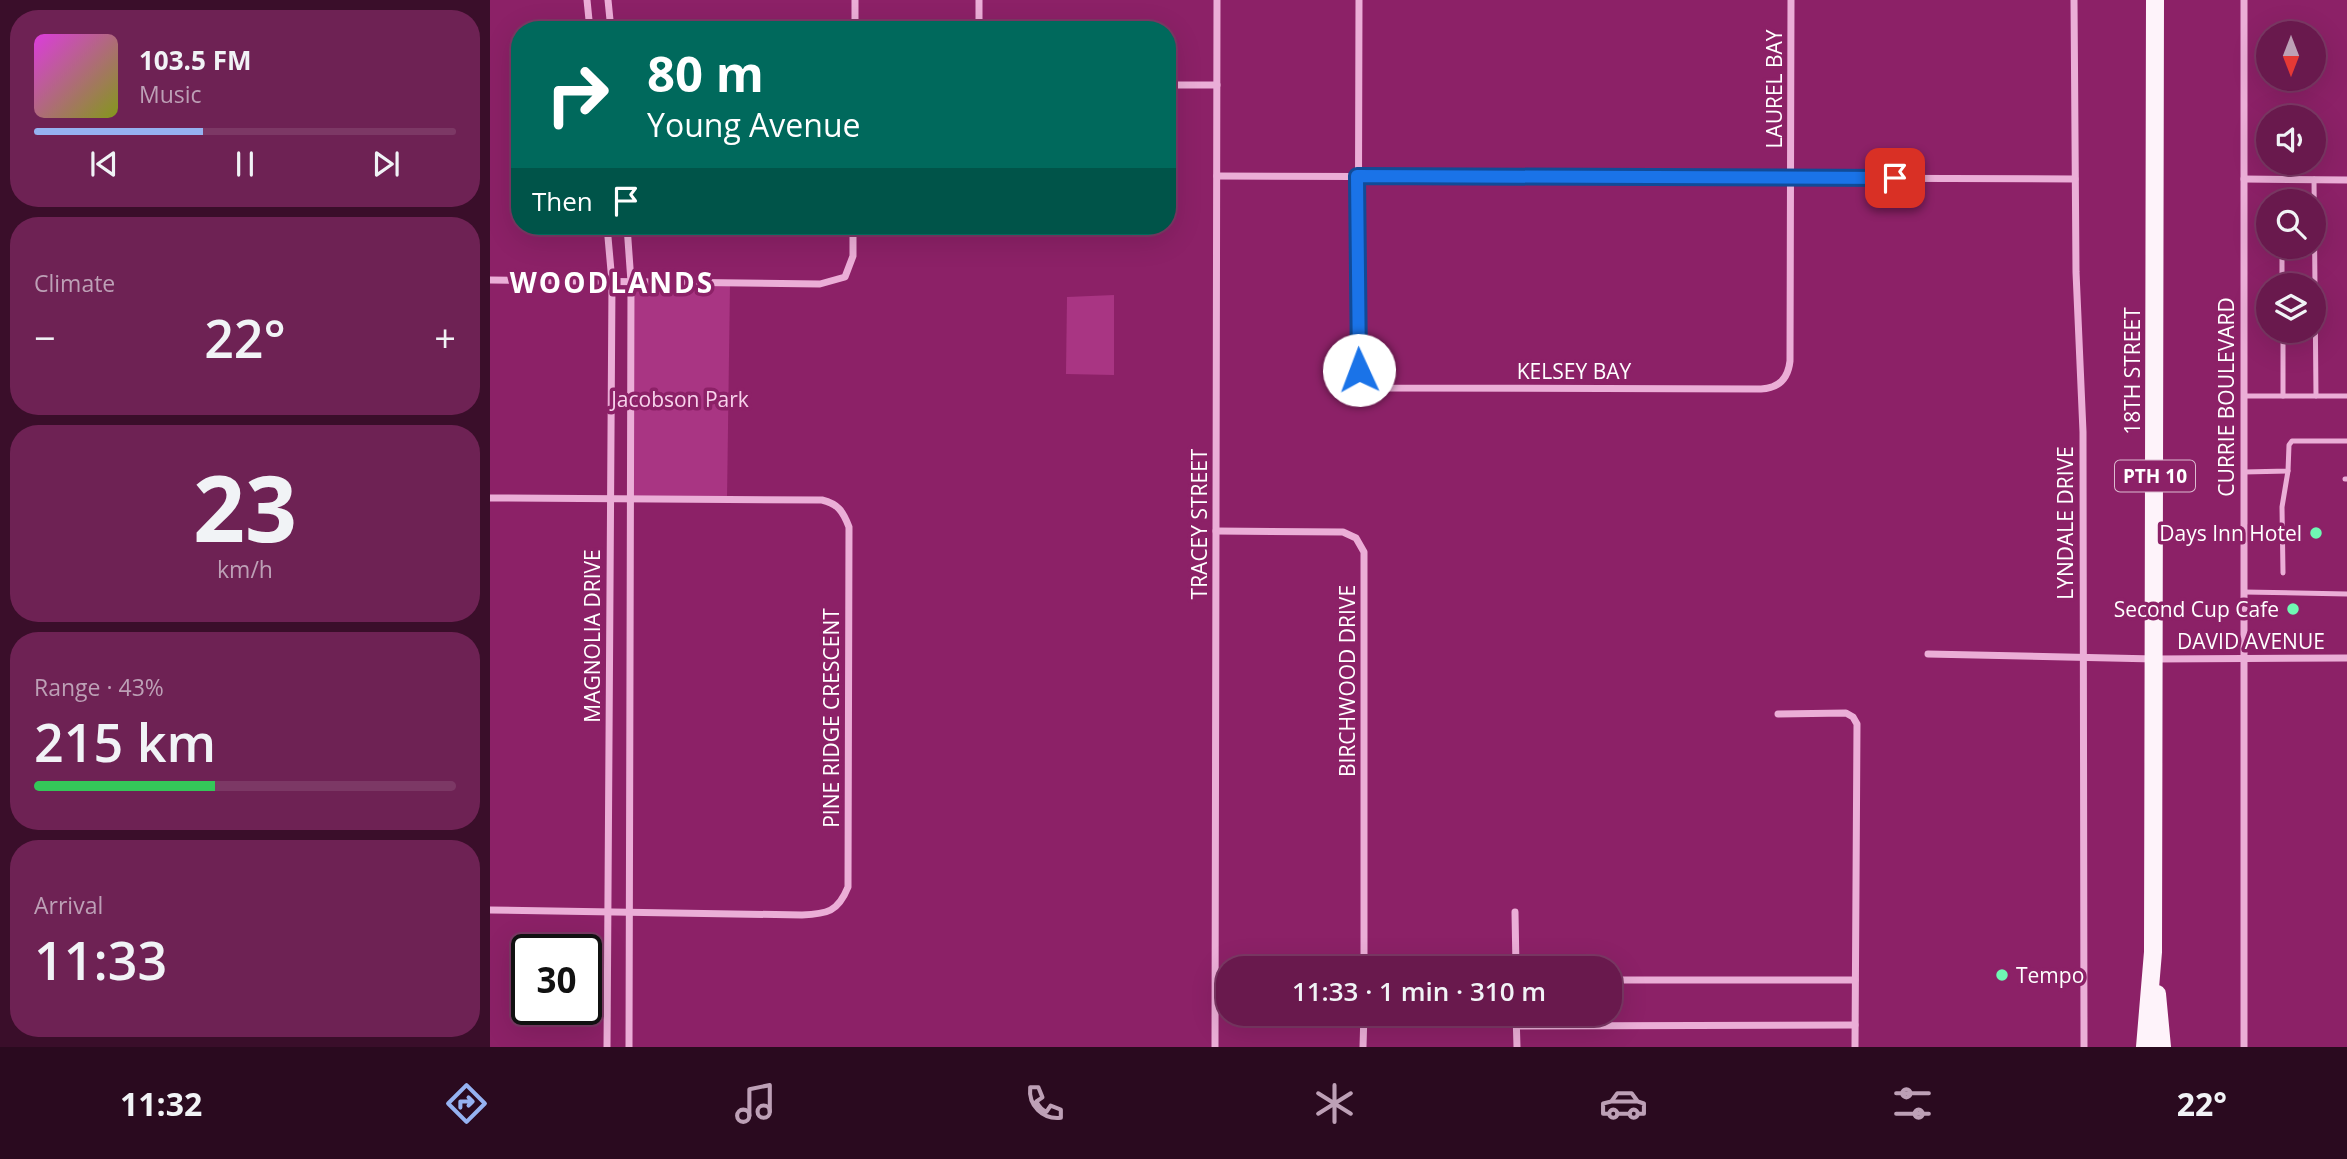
<!DOCTYPE html>
<html lang="en">
<head>
<meta charset="utf-8">
<style>
	body { margin:0; font-family:"Open Sans",sans-serif; background:#6e2254; color:#f1f3f6; height:100vh; display:flex; flex-direction:column; font-size:26px; white-space:nowrap }
	* { box-sizing:border-box; margin:0 }
	p { font-size:23px; color:#bda0b6 }
	.icon { flex:none; width:38px; height:38px; fill:none; stroke:currentColor; stroke-width:2; stroke-linecap:round; stroke-linejoin:round }
	.map { position:relative; flex:1; overflow:hidden }
	.drawer { display:flex; flex-direction:column; gap:10px; padding:10px; background:#3a0e2a; width:490px }
	.drawer>* { flex:none }
	.banner { position:absolute; left:21px; top:21px; width:665px; height:214px; border-radius:28px; box-shadow:0 7px 28px #0002,0 0 0 2px #7c3865; background:#00695c; color:#fff; overflow:hidden }
	.needle { width:46px; rotate:180deg }
	.controls { position:absolute; left:1766px; top:21px; display:grid; gap:14px }
	.controls a { display:grid; place-items:center; width:70px; height:70px; border-radius:50%; background:#69194d; box-shadow:0 7px 28px #0002,0 0 0 2px #7c3865; font-size:35px }
	.speed { position:absolute; left:21px; top:934px; display:flex; gap:14px; font-size:35px; font-weight:700; text-align:center }
	.speed>* { display:grid; place-content:center; width:91px; height:91px; border-radius:50%; background:#69194d; box-shadow:0 7px 28px #0002,0 0 0 2px #7c3865; line-height:1 }
	.speed .limit { border:4px solid #111; border-radius:10px; background:#fff; color:#111 }
	.pin { position:absolute; display:grid; place-items:center; width:60px; height:60px; color:#fff; margin:-30px; border-radius:14px; box-shadow:0 4px 10px #0006 }
	.me { position:absolute; width:77px; margin:-38px; rotate:358deg; stroke-linejoin:round; filter:drop-shadow(0 0 5px #0008) }
	.turn { display:flex; align-items:center; gap:24px; height:147px; padding:0 21px; font-size:32px }
	.turn .icon { width:91px; height:91px; stroke-width:2.5 }
	.turn b { display:block; font-size:49px; line-height:60px }
	.then { display:flex; align-items:center; height:66px; padding:0 21px; background:#0003; gap:14px; font-size:26px }
	.big { font-size:52px; font-weight:600; line-height:1.1 }
	.drawer .card { flex:1; display:flex; flex-direction:column; justify-content:center; gap:10px; min-width:0; padding:0 24px; border-radius:28px; background:#6e2254 }
	.drawer .dial { align-items:center; gap:0 }
	.dial b { font-size:91px; line-height:1 }
	.song { display:flex; align-items:center; gap:21px }
	.cover { width:84px; height:84px; border-radius:10px; background:linear-gradient(135deg,hsl(300 70% 55%),hsl(70 70% 35%)) }
	.played { height:7px; border-radius:4px; background:linear-gradient(90deg,#95b2f1 40%,#7c3865 40%) }
	.keys { display:flex; justify-content:space-around; direction:ltr }
	.heat { display:flex; justify-content:space-between; align-items:center; font-size:38px; direction:ltr }
	.charge { height:10px; border-radius:5px; background:linear-gradient(90deg,#34c759 43%,#7c3865 0) }
	.trip { position:absolute; left:726px; top:956px; width:406px; height:70px; border-radius:28px; background:#69194d; box-shadow:0 7px 28px #0002,0 0 0 2px #7c3865; font-weight:600; line-height:70px; text-align:center }
	.tabs { display:flex; height:112px; justify-content:space-around; align-items:center; background:#2a0a1f; color:#bda0b6 }
	.tabs .icon { width:49px; height:49px }
	.tabs .on { color:#95b2f1 }
	.tabs b { font-size:32px; color:#f1f3f6 }
	main { display:flex; flex:1; min-height:0 }
	.map>svg:first-child { display:block }
	.green { fill:#a93583 }
	.lines { fill:none; stroke-linecap:round; stroke-linejoin:round }
	.lane { stroke:#ebaed7; stroke-width:5 }
	.street { stroke:#ebaed7; stroke-width:7 }
	.primary { stroke:#fef3fa; stroke-width:18 }
	.route-casing { stroke:#114b97; stroke-width:18 }
	.route { stroke:#1a73e8; stroke-width:12 }
	.poi-dot { fill:#6ff8b3; stroke:#8c2167; stroke-width:2.5 }
	.labels { text-anchor:middle; dominant-baseline:central; stroke-width:7; stroke-linejoin:round; paint-order:stroke }
	.shield { fill:#8c2167; stroke:#dcbcd1; stroke-width:2 }
	.shield-label { font-size:19px; font-weight:bold; fill:#fff }
	.street-label { font-size:21px; fill:#fff; stroke:#8c2167 }
	.park-label { font-size:21px; fill:#f8d3ec; stroke:#8c2167 }
	.poi-label { font-size:21px; fill:#fff; stroke:#8c2167; text-anchor:end }
	.district-label { font-size:28px; font-weight:bold; letter-spacing:2px; fill:#fff; stroke:#8c2167 }
</style>
</head>
<body>
<main>
<section class="drawer">
<div class="card">
<div class="song"><i class="cover"></i><div><b>103.5 FM</b><p>Music</p></div></div>
<div class="played"></div>
<div class="keys"><svg class="icon" aria-label="previous" viewBox="0 0 24 24"><path d="M18 5L8 12l10 7zM5 5v14"/></svg><svg class="icon" aria-label="pause" viewBox="0 0 24 24"><path d="M8 5v14M16 5v14"/></svg><svg class="icon" aria-label="next" viewBox="0 0 24 24"><path d="M6 5l10 7-10 7zM19 5v14"/></svg></div>
</div>
<div class="card"><p>Climate</p>
<div class="heat"><a>−</a><b class="big">22°</b><a>+</a></div>
</div>
<div class="card dial"><b>23</b><p>km/h</p></div>
<div class="card"><p>Range · 43%</p><b class="big">215 km</b><div class="charge"></div></div>
<div class="card"><p>Arrival</p><b class="big">11:33</b></div>
</section>
<div class="map">
<svg width="1857" height="1047" viewBox="0 0 1857 1047">
	<rect width="100%" height="100%" fill="#8c2167"/>
	<g class="green">
		<path d="M141,282L240,283L237,499L140,498Z"/>
		<path d="M624,295V375L576,374L577,297Z"/>
	</g>
	<g class="lines">
		<g class="lane">
			<path d="M1824,179L1826,396"/>
			<path d="M1792,247V285"/>
			<path d="M1793,331V396"/>
			<path d="M1754,396H1857"/>
			<path d="M1754,472L1798,471L1799,445L1802,441H1857"/>
			<path d="M1855,479H1857"/>
			<path d="M1793,573L1792,507L1798,471"/>
			<path d="M1754,592L1857,594"/>
		</g>
		<g class="street">
			<path d="M97,0L100,30"/>
			<path d="M118,0L121,30"/>
			<path d="M869,0L868,363C870,380 880,386 896,388L1271,389C1289,388 1298,379 1300,361L1301,0"/>
			<path d="M1584,0L1586,272L1593,432L1594,1047"/>
			<path d="M365,30V0"/>
			<path d="M489,30V0"/>
			<path d="M677,85H727"/>
			<path d="M727,176L1585,179"/>
			<path d="M1754,179L1857,180"/>
			<path d="M117,226L122,282L117,1047"/>
			<path d="M137,226L141,282L139,1047"/>
			<path d="M0,280L330,284L355,277L363,256V226"/>
			<path d="M0,498L332,500C348,504 353,511 359,527L358,887C348,912 337,914 312,915L0,910"/>
			<path d="M726,531L853,532L866,538L874,552V968"/>
			<path d="M1438,654L1665,659L1857,658"/>
			<path d="M1288,714L1356,713L1363,717L1367,724L1365,1047"/>
			<path d="M1025,912L1026,968"/>
			<path d="M1120,980H1365"/>
			<path d="M1026,1013L1027,1047"/>
			<path d="M1026,1026L1365,1025"/>
			<path d="M725,1047L727,0"/>
			<path d="M873,1047L874,1013"/>
			<path d="M1754,1047V0"/>
		</g>
		<g class="primary">
			<path d="M1667,994L1672,1047"/>
			<path d="M1655,1047L1663,952L1665,0"/>
		</g>
	</g>
	<g class="lines">
		<defs>
			<path id="route" d="M869,370L867,176L1405,178"/>
		</defs>
		<use href="#route" class="route-casing"/>
		<use href="#route" class="route"/>
	</g>
	<g class="poi-dot">
		<circle cx="1826" cy="533" r="7"/>
		<circle cx="1803" cy="609" r="7"/>
		<circle cx="1512" cy="975" r="7"/>
	</g>
	<g class="labels">
		<rect class="shield" x="1625" y="460.5" width="80" height="31" rx="5"/>
		<g class="shield-label">
			<text x="1665" y="476">PTH 10</text>
		</g>
		<g class="street-label">
			<text transform="translate(1284 89) rotate(-90)">LAUREL BAY</text>
			<text x="1084" y="371">KELSEY BAY</text>
			<text transform="translate(1642 371) rotate(-90)">18TH STREET</text>
			<text transform="translate(1736 397) rotate(-90)">CURRIE BOULEVARD</text>
			<text transform="translate(1575 523) rotate(-90)">LYNDALE DRIVE</text>
			<text transform="translate(709 524) rotate(-90)">TRACEY STREET</text>
			<text transform="translate(102 636) rotate(-90)">MAGNOLIA DRIVE</text>
			<text x="1761" y="641">DAVID AVENUE</text>
			<text transform="translate(857 681) rotate(-90)">BIRCHWOOD DRIVE</text>
			<text transform="translate(341 718) rotate(-90)">PINE RIDGE CRESCENT</text>
		</g>
		<g class="park-label">
			<text x="190" y="399">Jacobson Park</text>
		</g>
		<g class="poi-label">
			<text x="1812" y="533">Days Inn Hotel</text>
			<text x="1789" y="609">Second Cup Cafe</text>
			<text x="1526" y="975" text-anchor="start">Tempo</text>
		</g>
		<g class="district-label">
			<text x="122" y="282">WOODLANDS</text>
		</g>
	</g>
</svg>
<div class="controls">
<a><svg class="needle" viewBox="-14 -14 28 28"><path d="M0-13l5 13h-10z" fill="#e53935"/><path d="M0 13l5-13h-10z" fill="#bda0b6"/></svg></a>
<a><svg class="icon" aria-label="sound" viewBox="0 0 24 24"><path d="M4 9h4l5-4v14l-5-4H4zM17 9q2 3 0 6"/></svg></a>
<a><svg class="icon" aria-label="search" viewBox="0 0 24 24"><circle cx="10" cy="10" r="6"/><path d="M15 15l6 6"/></svg></a>
<a><svg class="icon" aria-label="layers" viewBox="0 0 24 24"><path d="M12 4l9 5-9 5-9-5zM3 14l9 5 9-5"/></svg></a>
</div>
<div class="speed"><div class="limit">30</div></div>
<div class="pin" style="left:1405px;top:178px;background:#d93025"><svg class="icon" aria-label="arrive" viewBox="0 0 24 24"><path d="M6 21V4h12l-3 4 3 4H6"/></svg></div>
<svg class="me" style="left:869px;top:370px" viewBox="-20 -20 40 40"><circle r="19" fill="#fff"/><path d="M0-13L10 11 0 6-10 11z" fill="#1a73e8"/></svg>
<div class="trip">11:33 · 1 min · 310 m</div>
<div class="banner">
<div class="turn"><svg class="icon" aria-label="right" viewBox="0 0 24 24"><path d="M7 20v-9h11M14 6l5 5-5 5"/></svg><div><b>80 m</b>Young Avenue</div></div>
<div class="then">Then<svg class="icon" aria-label="arrive" viewBox="0 0 24 24"><path d="M6 21V4h12l-3 4 3 4H6"/></svg></div>
</div>
</div>
</main>
<nav class="tabs">
<b>11:32</b>
<svg class="icon on" aria-label="directions" viewBox="0 0 24 24"><path d="M12 3l9 9-9 9-9-9zM9 14v-3h6M13 9l2 2-2 2"/></svg>
<svg class="icon" aria-label="music" viewBox="0 0 24 24"><path d="M9 18V5l10-2v13"/><circle cx="6" cy="18" r="3"/><circle cx="16" cy="16" r="3"/></svg>
<svg class="icon" aria-label="phone" viewBox="0 0 24 24"><path d="M5 4h4l2 5-3 2q2 4 5 5l2-3 5 2v4C11 20 4 13 5 4z"/></svg>
<svg class="icon" aria-label="climate" viewBox="0 0 24 24"><path d="M12 3v18M4 7l16 10M4 17L20 7"/></svg>
<svg class="icon" aria-label="car" viewBox="0 0 24 24"><path d="M5 17H2v-5l4-1 3-4h7l3 4 3 1v5h-3M9 17h6M6 11h13"/><circle cx="7" cy="17" r="2"/><circle cx="17" cy="17" r="2"/></svg>
<svg class="icon" aria-label="filters" viewBox="0 0 24 24"><path d="M4 7h16M4 17h16"/><circle cx="9" cy="7" r="2"/><circle cx="15" cy="17" r="2"/></svg>
<b>22°</b>
</nav>
</body>
</html>
